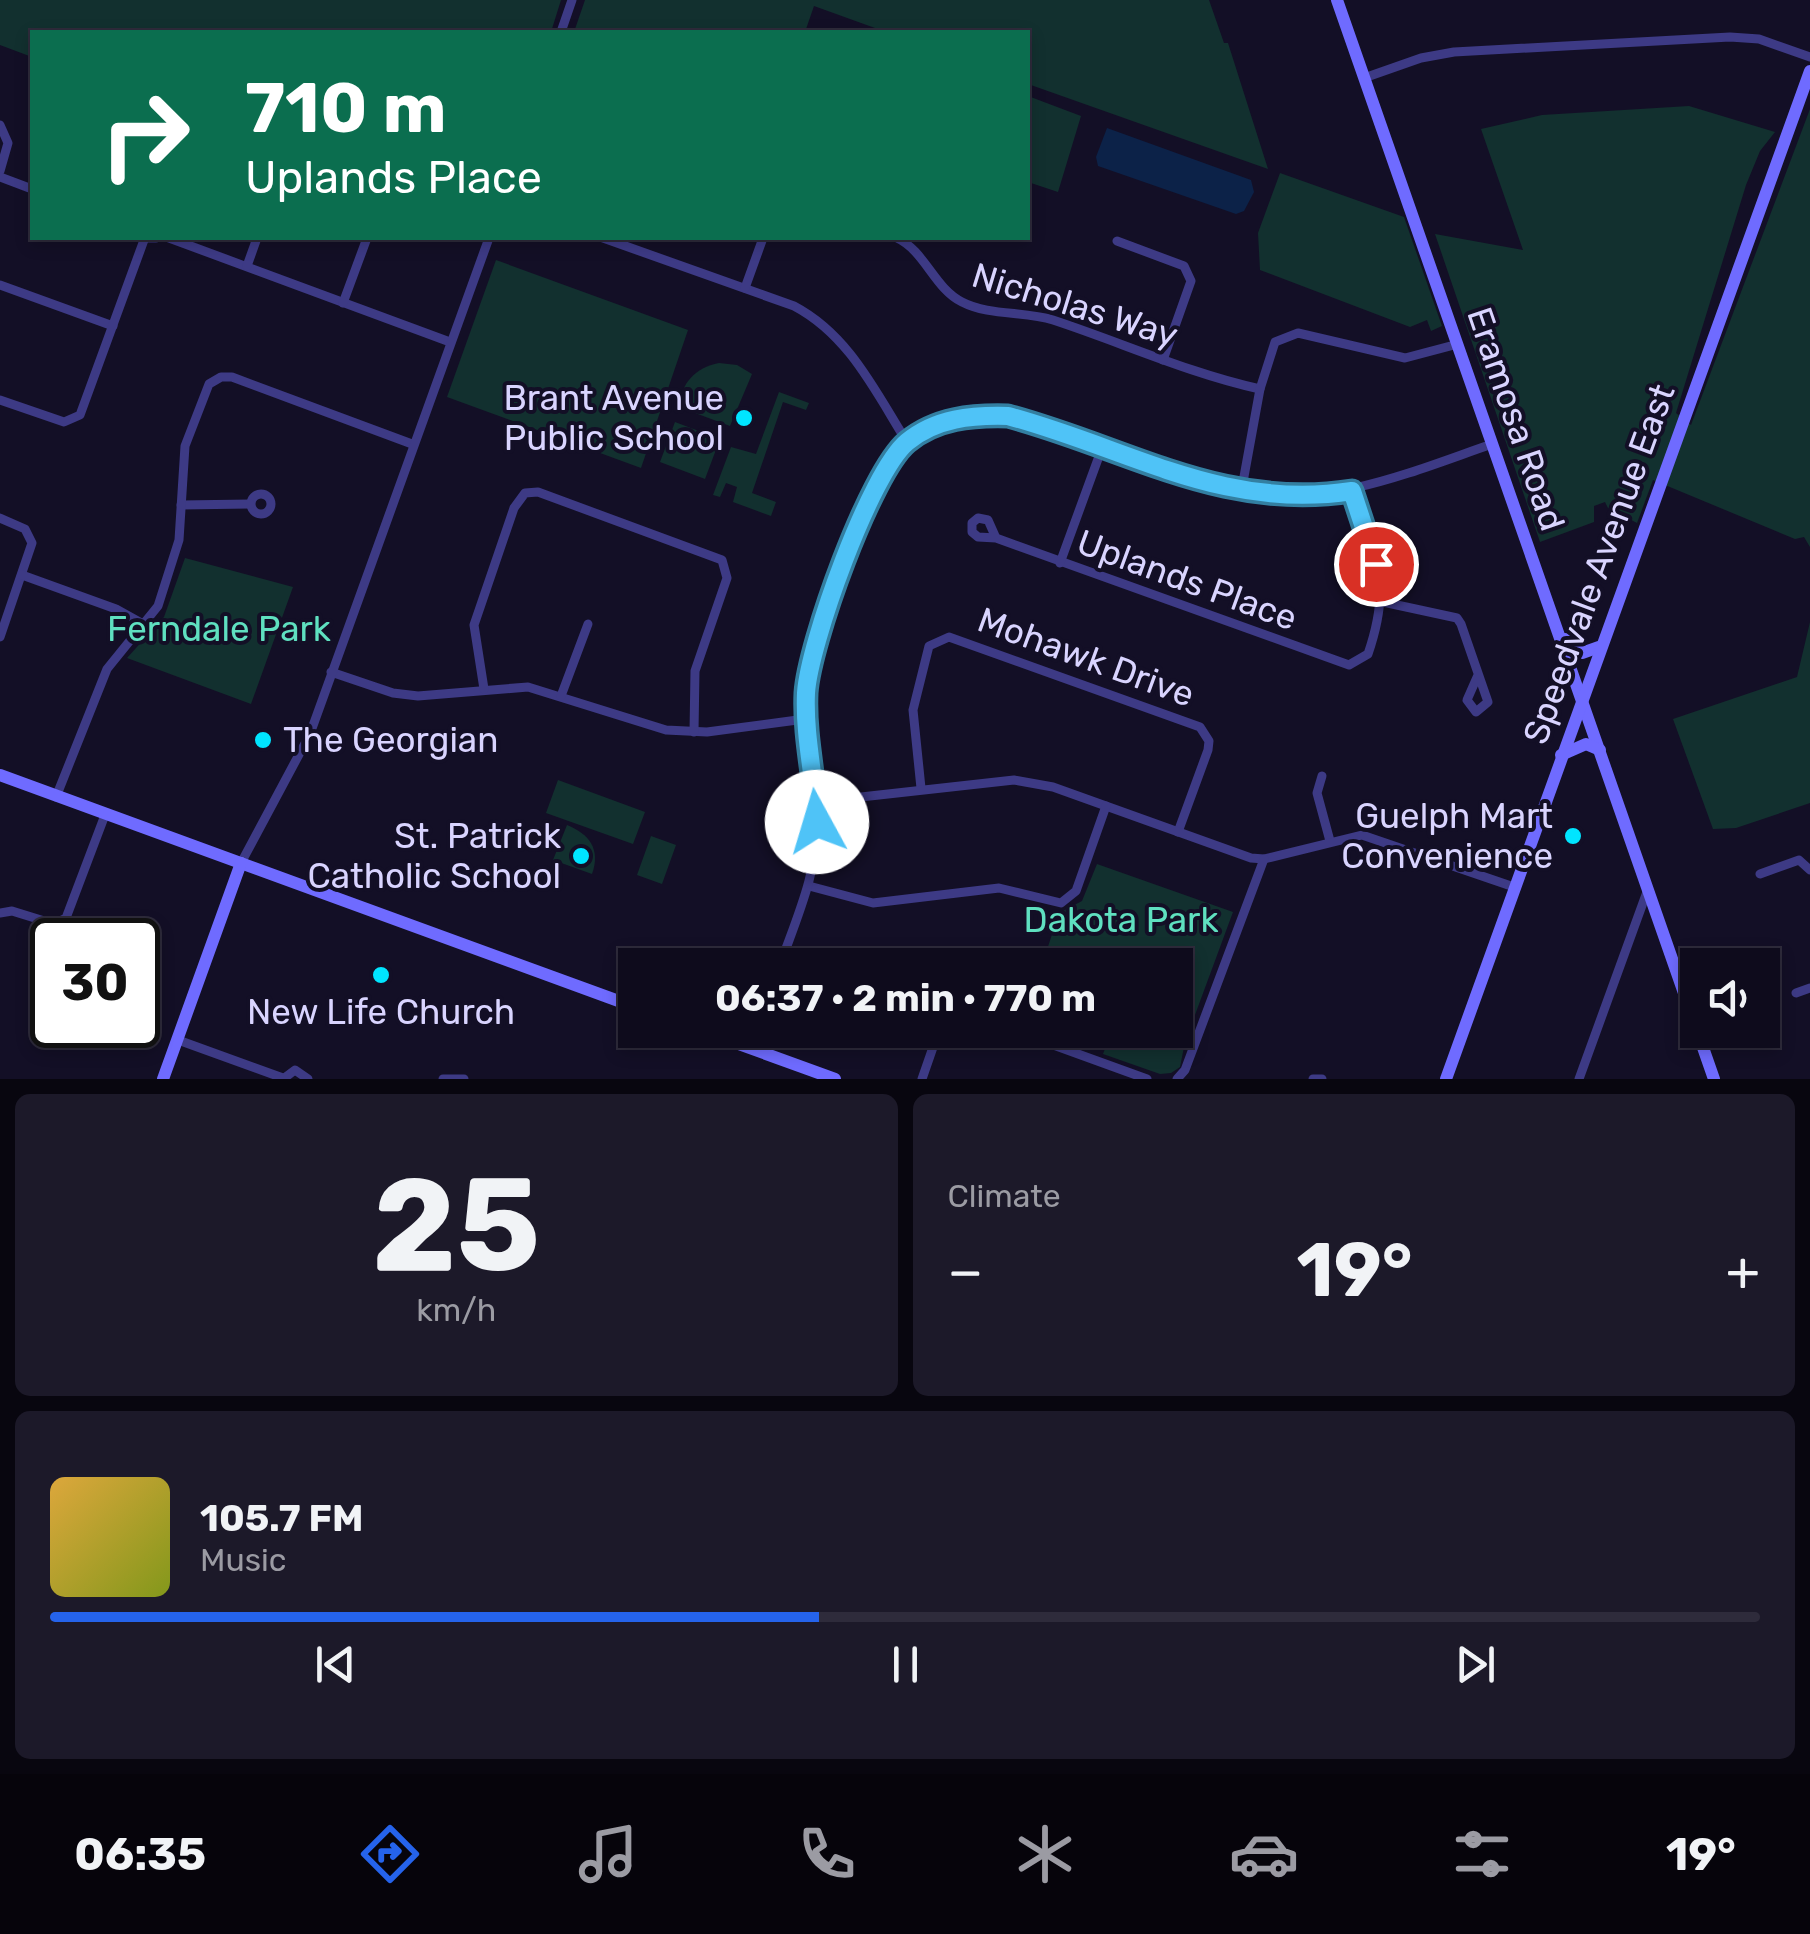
<!DOCTYPE html>
<html lang="en">
<head>
<meta charset="utf-8">
<style>
	body { margin:0; font-family:Rubik,sans-serif; background:#1c1929; color:#f1f3f6; height:100vh; display:flex; flex-direction:column; font-size:38px; white-space:nowrap }
	* { box-sizing:border-box; margin:0 }
	p { font-size:32px; color:#9b9ba3 }
	.icon { flex:none; width:55px; height:55px; fill:none; stroke:currentColor; stroke-width:2; stroke-linecap:round; stroke-linejoin:round }
	.map { position:relative; height:1079px; overflow:hidden }
	.side { display:flex; flex-direction:column; gap:15px; padding:15px; background:#08060f; flex:1 }
	.side>* { flex:none }
	.banner { position:absolute; left:30px; top:30px; width:1000px; height:210px; border-radius:0px; box-shadow:0 5px 15px #0003,0 0 0 2px #2e2b3b; background:#0b6e4f; color:#fff; overflow:hidden }
	.controls { position:absolute; left:1680px; top:948px; display:grid; gap:20px }
	.controls a { display:grid; place-items:center; width:100px; height:100px; border-radius:0px; background:#0e0b1c; box-shadow:0 5px 15px #0003,0 0 0 2px #2e2b3b; font-size:50px }
	.speed { position:absolute; left:30px; top:918px; display:flex; gap:20px; font-size:50px; font-weight:700; text-align:center }
	.speed>* { display:grid; place-content:center; width:130px; height:130px; border-radius:50%; background:#0e0b1c; box-shadow:0 5px 15px #0003,0 0 0 2px #2e2b3b; line-height:1 }
	.speed .limit { border:5px solid #111; border-radius:15px; background:#fff; color:#111 }
	.pin { position:absolute; display:grid; place-items:center; width:85px; height:85px; color:#fff; margin:-42px; border:5px solid #fff; border-radius:50%; box-shadow:0 2px 10px #0007 }
	.me { position:absolute; width:110px; margin:-55px; rotate:354deg; stroke-linejoin:round; filter:drop-shadow(0 0 8px #0008) }
	.turn { display:flex; align-items:center; gap:35px; height:210px; padding:0 50px; font-size:45px }
	.turn .icon { width:130px; height:130px; stroke-width:2.5 }
	.turn b { display:block; font-size:70px; line-height:85px }
	.big { font-size:75px; font-weight:700; line-height:1.1 }
	.side .card { flex:1; display:flex; flex-direction:column; justify-content:center; gap:15px; min-width:0; padding:0 35px; border-radius:15px; background:#1c1929 }
	.side .dial { align-items:center; gap:0 }
	.dial b { font-size:130px; line-height:1 }
	.song { display:flex; align-items:center; gap:30px }
	.cover { width:120px; height:120px; border-radius:15px; background:linear-gradient(135deg,hsl(40 70% 55%),hsl(70 70% 35%)) }
	.played { height:10px; border-radius:5px; background:linear-gradient(90deg,#2563eb 45%,#2e2b3b 45%) }
	.keys { display:flex; justify-content:space-around; direction:ltr }
	.heat { display:flex; justify-content:space-between; align-items:center; font-size:55px; direction:ltr }
	.side .tiles { flex:1; display:grid; gap:15px; grid-template-columns:1fr 1fr }
	.card:last-child { grid-column:span 2 }
	.trip { position:absolute; left:618px; top:948px; width:575px; height:100px; border-radius:0px; background:#0e0b1c; box-shadow:0 5px 15px #0003,0 0 0 2px #2e2b3b; font-weight:700; line-height:100px; text-align:center }
	.tab-bar { display:flex; height:160px; justify-content:space-around; align-items:center; background:#06040b; color:#9b9ba3 }
	.tab-bar .icon { width:70px; height:70px }
	.tab-bar .active { color:#2563eb }
	.tab-bar b { font-size:45px; color:#f1f3f6 }
	.map>svg:first-child { display:block }
	.green { fill:#12302f }
	.water { fill:#0c2248 }
	.lines { fill:none; stroke-linecap:round; stroke-linejoin:round }
	.minor { stroke:#3d3a85; stroke-width:9 }
	.secondary { stroke:#6f6bff; stroke-width:12 }
	.route-casing { stroke:#337fa1; stroke-width:25 }
	.route { stroke:#4fc3f7; stroke-width:18 }
	.poi-dot { fill:#00e5ff; stroke:#130f26; stroke-width:4 }
	.labels { text-anchor:middle; dominant-baseline:central; stroke-width:8; stroke-linejoin:round; paint-order:stroke }
	.street-label { font-size:35px; fill:#d9d4ff; stroke:#130f26 }
	.poi-label { font-size:35px; fill:#d9d4ff; stroke:#130f26; text-anchor:end }
	.park-label { font-size:35px; fill:#5fe0c0; stroke:#130f26 }
</style>
</head>
<body>
<div class="map">
<svg width="1810" height="1079" viewBox="0 0 1810 1079">
	<rect width="100%" height="100%" fill="#130f26"/>
	<g class="green">
		<path d="M0,0H561L551,32H32V57L0,45Z"/>
		<path d="M585,0H1209L1224,43H1228L1268,169L1028,84V32H886L814,6L805,32H574Z"/>
		<path d="M1028,96L1081,116L1058,192L1028,182Z"/>
		<path d="M1689,106L1775,132L1760,151L1746,185L1676,413L1691,425L1810,109V547L1804,537L1795,539L1653,480L1637,523L1608,508L1605,502L1594,506V522L1540,542L1435,234L1523,250L1481,129L1542,115Z"/>
		<path d="M1280,173L1404,217L1442,326L1431,331L1427,320L1410,327L1260,270L1258,233Z"/>
		<path d="M496,260L688,330L641,468L447,397Z"/>
		<path d="M719,363L737,365L752,374L730,426L679,407C681,383 695,368 719,363Z"/>
		<path d="M779,392L809,403L806,410L783,402L752,493L776,502L771,516L733,502L737,487L726,483L720,497L713,495L731,447L756,454Z"/>
		<path d="M675,422L720,439L705,479L660,462Z"/>
		<path d="M185,558L293,587L251,704L127,658L164,617Z"/>
		<path d="M1810,622V803L1736,828L1713,829L1673,719L1797,677Z"/>
		<path d="M558,780L645,812L633,844L546,813Z"/>
		<path d="M567,825C589,834 601,849 592,874L553,860Z"/>
		<path d="M651,836L676,845L662,884L637,875Z"/>
		<path d="M1097,864L1233,912L1185,1042L1180,1067L1171,1073L1160,1074L1103,1054L1112,1030H1175V965H1042L1059,913L1082,901Z"/>
	</g>
	<path class="water" d="M1107,128L1251,180L1254,192L1244,211L1236,214L1098,166L1096,157Z"/>
	<g class="lines">
		<g class="minor">
			<path d="M561,32L572,0"/>
			<path d="M1364,78L1421,58L1454,52L1730,37L1759,39L1810,57"/>
			<path d="M0,125L8,143L0,171"/>
			<path d="M0,177L32,189"/>
			<path d="M142,238H156"/>
			<path d="M169,238L450,342"/>
			<path d="M603,238L794,306C849,335 875,391 907,442"/>
			<path d="M897,238C925,251 934,288 962,302C989,316 1024,311 1053,320C1123,343 1188,373 1260,389"/>
			<path d="M1117,241L1184,266L1191,281L1163,360"/>
			<path d="M247,266L257,238"/>
			<path d="M0,285L113,326"/>
			<path d="M745,288L763,238"/>
			<path d="M343,303L367,238"/>
			<path d="M0,400L64,422L80,415L144,240"/>
			<path d="M1241,493L1260,389L1275,342L1298,333L1405,358L1458,344"/>
			<circle cx="261" cy="504" r="10"/>
			<path d="M181,505L250,504"/>
			<path d="M0,518L25,529L32,543L0,637"/>
			<path d="M996,538L988,520L978,518L972,523V532L978,537L996,538L1349,665L1368,654C1393,581 1375,561 1352,491"/>
			<path d="M1060,563L1102,448"/>
			<path d="M22,575L116,609L143,624"/>
			<path d="M1383,602L1457,618L1461,624L1488,702L1476,712L1467,700L1478,675"/>
			<path d="M331,672L393,693L418,696L528,687L666,730L707,732L805,719"/>
			<path d="M484,689L474,625L514,508L525,493L538,492L722,560L727,578L695,671L694,732"/>
			<path d="M561,696L588,624"/>
			<path d="M1322,776L1317,793L1330,841"/>
			<path d="M921,788L913,710L929,646L949,637L1200,727L1209,741L1208,750L1178,832"/>
			<path d="M56,797L107,669L158,606L179,540L185,446L209,384L221,377H232L412,444"/>
			<path d="M816,802L1014,780L1053,787L1251,858L1264,859L1362,835L1514,887"/>
			<path d="M241,863L310,734L489,238"/>
			<path d="M1760,874L1799,860L1810,870"/>
			<path d="M809,886L873,903L999,888L1061,903L1076,891L1106,806"/>
			<path d="M0,913L12,911L54,924L66,918L105,815"/>
			<path d="M780,965C797,917 818,872 817,820C816,761 796,706 815,648C825,617 837,586 849,555C877,477 906,403 1006,415C1042,420 1079,440 1113,452C1156,467 1199,486 1243,493C1331,507 1411,472 1492,444"/>
			<path d="M1796,993L1810,988"/>
			<path d="M1012,1030L1147,1079"/>
			<path d="M178,1040L283,1078"/>
			<path d="M750,1048L756,1030"/>
			<path d="M283,1079L295,1070L308,1079"/>
			<path d="M443,1079H464"/>
			<path d="M922,1079L939,1030"/>
			<path d="M1177,1079L1185,1070L1264,859"/>
			<path d="M1313,1079H1322"/>
			<path d="M1579,1079L1648,889"/>
		</g>
		<g class="secondary">
			<path d="M1337,0L1714,1079"/>
			<path d="M1565,639L1582,653L1599,647"/>
			<path d="M1561,755L1586,744L1600,750"/>
			<path d="M0,775L635,1007"/>
			<path d="M700,1030L835,1079"/>
			<path d="M163,1079L241,863"/>
			<path d="M1446,1079L1810,71"/>
		</g>
	</g>
	<g class="lines">
		<defs>
			<path id="route" d="M817,822C815,779 804,737 806,693C809,644 870,473 907,442C936,418 972,415 1008,416C1128,448 1222,511 1352,491L1376,564"/>
		</defs>
		<use href="#route" class="route-casing"/>
		<use href="#route" class="route"/>
	</g>
	<g class="poi-dot">
		<circle cx="744" cy="418" r="10"/>
		<circle cx="263" cy="740" r="10"/>
		<circle cx="1573" cy="836" r="10"/>
		<circle cx="581" cy="856" r="10"/>
		<circle cx="381" cy="975" r="10"/>
	</g>
	<g class="labels">
		<g class="street-label">
			<text transform="translate(1075 305) rotate(17)">Nicholas Way</text>
			<text transform="translate(1516 419) rotate(71)">Eramosa Road</text>
			<text transform="translate(1599 564) rotate(-70)">Speedvale Avenue East</text>
			<text transform="translate(1187 580) rotate(20)">Uplands Place</text>
			<text transform="translate(1086 657) rotate(20)">Mohawk Drive</text>
		</g>
		<g class="poi-label">
			<text x="724" y="398">Brant Avenue<tspan x="724" dy="40">Public School</tspan></text>
			<text x="283" y="740" text-anchor="start">The Georgian</text>
			<text x="1553" y="816">Guelph Mart<tspan x="1553" dy="40">Convenience</tspan></text>
			<text x="561" y="836">St. Patrick<tspan x="561" dy="40">Catholic School</tspan></text>
			<text x="381" y="1012" text-anchor="middle">New Life Church</text>
		</g>
		<g class="park-label">
			<text x="219" y="629">Ferndale Park</text>
			<text x="1121" y="920">Dakota Park</text>
		</g>
	</g>
</svg>
<div class="controls">
<a><svg class="icon" aria-label="sound" viewBox="0 0 24 24"><path d="M4 9h4l5-4v14l-5-4H4zM17 9q2 3 0 6"/></svg></a>
</div>
<div class="speed"><div class="limit">30</div></div>
<div class="pin" style="left:1376px;top:564px;background:#d93025"><svg class="icon" aria-label="arrive" viewBox="0 0 24 24"><path d="M6 21V4h12l-3 4 3 4H6"/></svg></div>
<svg class="me" style="left:817px;top:822px" viewBox="-20 -20 40 40"><circle r="19" fill="#fff"/><path d="M0-13L10 11 0 6-10 11z" fill="#4fc3f7"/></svg>
<div class="trip">06:37 · 2 min · 770 m</div>
<div class="banner">
<div class="turn"><svg class="icon" aria-label="right" viewBox="0 0 24 24"><path d="M7 20v-9h11M14 6l5 5-5 5"/></svg><div><b>710 m</b>Uplands Place</div></div>
</div>
</div>
<section class="side">
<div class="tiles">
<div class="card dial"><b>25</b><p>km/h</p></div>
<div class="card"><p>Climate</p>
<div class="heat"><a>−</a><b class="big">19°</b><a>+</a></div>
</div>
<div class="card">
<div class="song"><i class="cover"></i><div><b>105.7 FM</b><p>Music</p></div></div>
<div class="played"></div>
<div class="keys"><svg class="icon" aria-label="previous" viewBox="0 0 24 24"><path d="M18 5L8 12l10 7zM5 5v14"/></svg><svg class="icon" aria-label="pause" viewBox="0 0 24 24"><path d="M8 5v14M16 5v14"/></svg><svg class="icon" aria-label="next" viewBox="0 0 24 24"><path d="M6 5l10 7-10 7zM19 5v14"/></svg></div>
</div>
</div>
</section>
<nav class="tab-bar">
<b>06:35</b>
<svg class="icon active" aria-label="directions" viewBox="0 0 24 24"><path d="M12 3l9 9-9 9-9-9zM9 14v-3h6M13 9l2 2-2 2"/></svg>
<svg class="icon" aria-label="music" viewBox="0 0 24 24"><path d="M9 18V5l10-2v13"/><circle cx="6" cy="18" r="3"/><circle cx="16" cy="16" r="3"/></svg>
<svg class="icon" aria-label="phone" viewBox="0 0 24 24"><path d="M5 4h4l2 5-3 2q2 4 5 5l2-3 5 2v4C11 20 4 13 5 4z"/></svg>
<svg class="icon" aria-label="climate" viewBox="0 0 24 24"><path d="M12 3v18M4 7l16 10M4 17L20 7"/></svg>
<svg class="icon" aria-label="car" viewBox="0 0 24 24"><path d="M5 17H2v-5l4-1 3-4h7l3 4 3 1v5h-3M9 17h6M6 11h13"/><circle cx="7" cy="17" r="2"/><circle cx="17" cy="17" r="2"/></svg>
<svg class="icon" aria-label="filters" viewBox="0 0 24 24"><path d="M4 7h16M4 17h16"/><circle cx="9" cy="7" r="2"/><circle cx="15" cy="17" r="2"/></svg>
<b>19°</b>
</nav>
</body>
</html>
